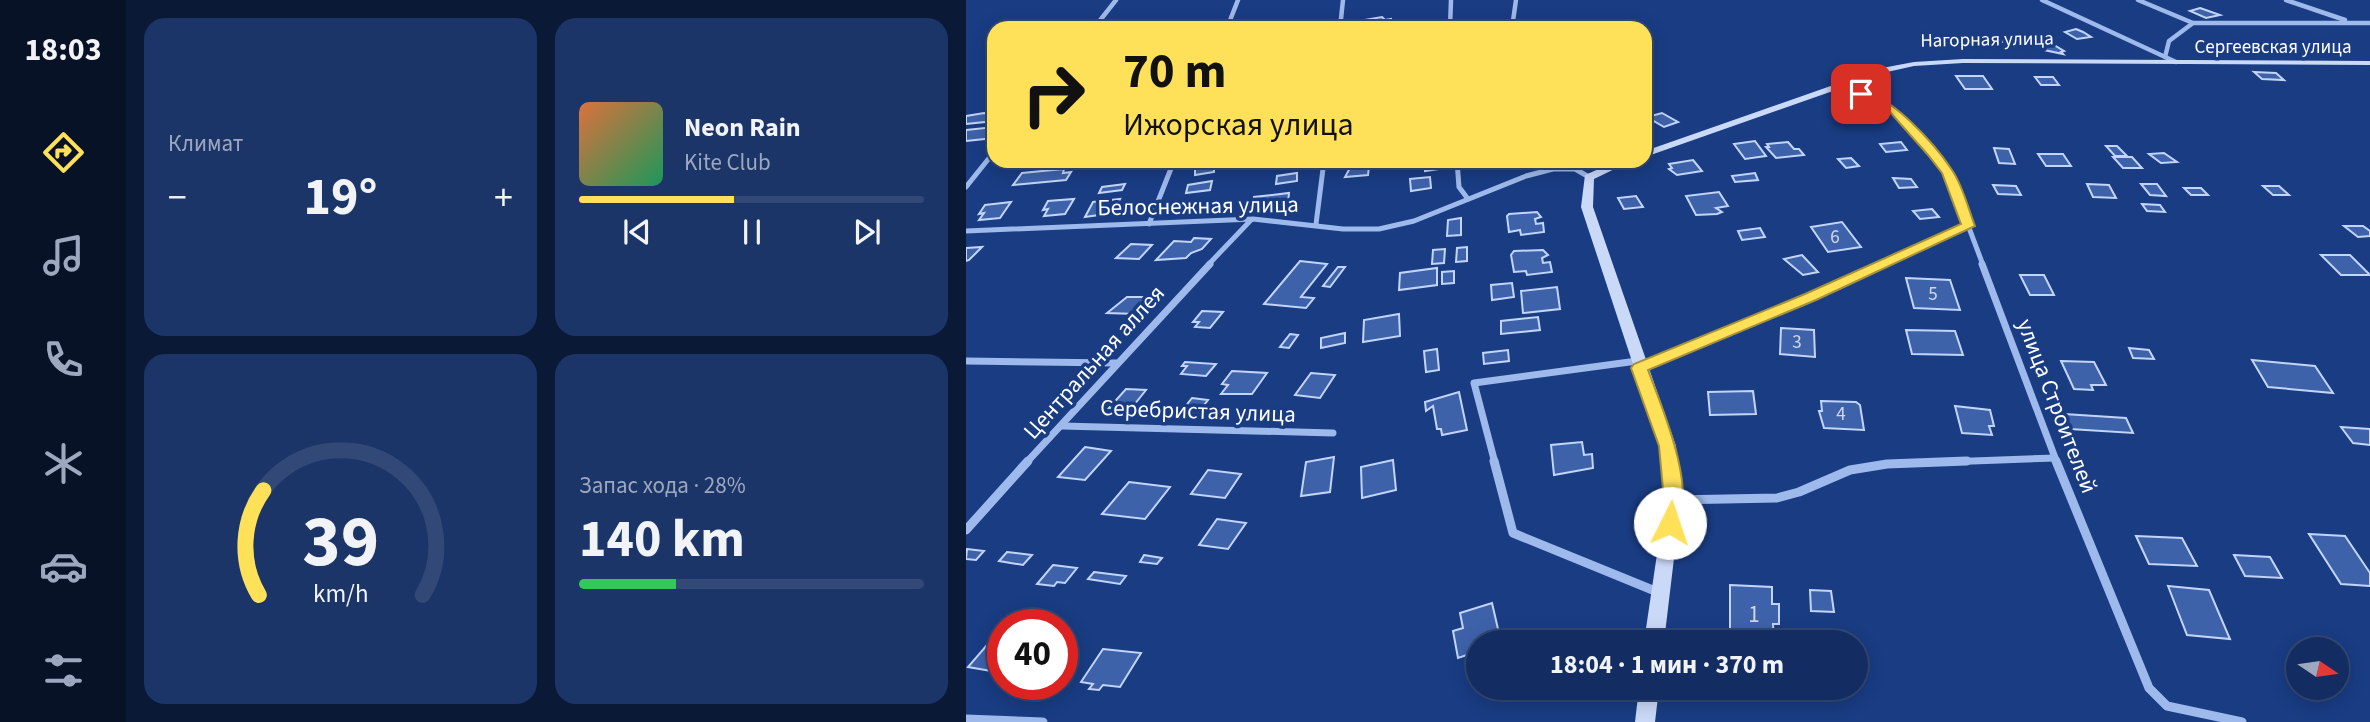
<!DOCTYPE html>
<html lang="ru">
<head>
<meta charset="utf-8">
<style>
	body { margin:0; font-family:"Source Sans 3",sans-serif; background:#1c3568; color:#f1f3f6; height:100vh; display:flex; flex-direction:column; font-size:26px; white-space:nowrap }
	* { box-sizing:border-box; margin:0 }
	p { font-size:23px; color:#9da8be }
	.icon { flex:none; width:38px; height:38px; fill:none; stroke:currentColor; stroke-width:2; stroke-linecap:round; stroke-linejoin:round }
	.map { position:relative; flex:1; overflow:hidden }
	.drawer { display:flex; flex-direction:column; gap:18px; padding:18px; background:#0a1936; width:840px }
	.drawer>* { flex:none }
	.banner { position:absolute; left:21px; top:21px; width:665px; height:147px; border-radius:21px; box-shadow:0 4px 18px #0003,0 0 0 2px #324977; background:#fee059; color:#111; overflow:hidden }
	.needle { width:46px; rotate:103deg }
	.buttons { position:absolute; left:1320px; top:637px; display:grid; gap:14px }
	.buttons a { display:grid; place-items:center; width:63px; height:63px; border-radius:50%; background:#132d62; box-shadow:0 4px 18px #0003,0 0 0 2px #324977; font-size:35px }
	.speed { position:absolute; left:21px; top:609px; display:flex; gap:14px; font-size:35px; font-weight:700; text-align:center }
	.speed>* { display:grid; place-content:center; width:91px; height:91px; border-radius:50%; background:#132d62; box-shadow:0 4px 18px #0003,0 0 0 2px #324977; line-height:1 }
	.speed .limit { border:10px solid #d22; background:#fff; color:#111 }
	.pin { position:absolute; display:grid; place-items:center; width:60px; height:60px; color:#fff; margin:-30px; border-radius:14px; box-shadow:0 4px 10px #0006 }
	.me { position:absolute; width:77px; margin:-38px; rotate:4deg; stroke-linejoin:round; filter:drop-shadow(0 0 5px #0008) }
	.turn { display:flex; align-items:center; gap:24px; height:147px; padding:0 21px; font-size:32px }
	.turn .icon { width:91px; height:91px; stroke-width:2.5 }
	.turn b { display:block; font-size:49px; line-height:60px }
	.big { font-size:52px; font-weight:700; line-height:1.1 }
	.drawer .tile { flex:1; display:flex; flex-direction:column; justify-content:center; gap:10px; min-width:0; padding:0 24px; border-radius:21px; background:#1c3568 }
	.drawer .dial { align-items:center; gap:0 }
	.dial svg { height:182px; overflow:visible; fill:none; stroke:#324977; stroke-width:7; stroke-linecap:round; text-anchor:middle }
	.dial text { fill:#f1f3f6; stroke:none }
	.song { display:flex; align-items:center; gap:21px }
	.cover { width:84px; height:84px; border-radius:10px; background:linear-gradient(135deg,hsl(20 70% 55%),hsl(150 70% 35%)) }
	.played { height:7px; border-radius:4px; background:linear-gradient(90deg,#fee059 45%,#324977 45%) }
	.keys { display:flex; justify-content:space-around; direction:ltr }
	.heat { display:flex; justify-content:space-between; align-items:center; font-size:38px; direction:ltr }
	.charge { height:10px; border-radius:5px; background:linear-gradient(90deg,#34c759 28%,#324977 0) }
	.drawer .tiles { flex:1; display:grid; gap:18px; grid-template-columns:repeat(2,1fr) }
	.trip { position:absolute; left:500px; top:630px; width:402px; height:70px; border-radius:35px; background:#132d62; box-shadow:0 4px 18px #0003,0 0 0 2px #324977; font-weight:700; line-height:70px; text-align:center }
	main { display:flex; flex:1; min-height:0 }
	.menu { display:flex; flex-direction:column; width:126px; justify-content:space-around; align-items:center; background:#081227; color:#9da8be }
	.menu .icon { width:49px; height:49px }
	.menu .current { color:#fee059 }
	.menu b { font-size:32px; color:#f1f3f6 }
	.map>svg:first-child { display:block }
	.building { fill:#3e62aa; stroke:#c2d5f8; stroke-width:2 }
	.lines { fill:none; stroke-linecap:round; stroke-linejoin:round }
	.street-far3 { stroke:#9eb9eb; stroke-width:4.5 }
	.street-far2 { stroke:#9eb9eb; stroke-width:5 }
	.street-far1 { stroke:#9eb9eb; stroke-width:7 }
	.street { stroke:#9eb9eb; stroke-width:9 }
	.secondary { fill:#cad9f8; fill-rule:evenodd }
	.route { fill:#fee059; stroke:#a5923a; stroke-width:2 }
	.labels { text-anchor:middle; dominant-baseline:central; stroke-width:7; stroke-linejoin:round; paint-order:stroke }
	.far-street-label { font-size:19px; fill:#fff; stroke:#193c83 }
	.number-label { font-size:19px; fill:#cfd8ea }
	.street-label { font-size:23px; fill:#fff; stroke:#193c83 }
	.near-number-label { font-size:23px; fill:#cfd8ea }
</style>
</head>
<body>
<main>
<nav class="menu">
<b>18:03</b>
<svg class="icon current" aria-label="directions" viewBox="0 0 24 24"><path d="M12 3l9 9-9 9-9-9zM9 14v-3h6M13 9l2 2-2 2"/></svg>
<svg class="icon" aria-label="music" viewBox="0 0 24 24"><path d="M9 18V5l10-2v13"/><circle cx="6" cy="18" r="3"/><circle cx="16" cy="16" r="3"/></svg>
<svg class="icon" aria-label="phone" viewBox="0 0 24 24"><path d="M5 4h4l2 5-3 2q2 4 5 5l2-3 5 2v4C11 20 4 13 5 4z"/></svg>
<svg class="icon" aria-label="climate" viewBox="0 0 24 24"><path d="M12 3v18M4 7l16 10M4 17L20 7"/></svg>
<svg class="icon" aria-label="car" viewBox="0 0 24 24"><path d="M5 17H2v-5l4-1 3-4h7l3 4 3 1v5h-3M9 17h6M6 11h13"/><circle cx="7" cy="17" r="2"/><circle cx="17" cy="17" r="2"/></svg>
<svg class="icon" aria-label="filters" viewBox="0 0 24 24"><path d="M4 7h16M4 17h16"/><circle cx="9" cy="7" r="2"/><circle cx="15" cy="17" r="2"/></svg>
</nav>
<section class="drawer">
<div class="tiles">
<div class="tile"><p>Климат</p>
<div class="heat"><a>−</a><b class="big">19°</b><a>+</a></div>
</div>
<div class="tile">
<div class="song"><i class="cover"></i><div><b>Neon Rain</b><p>Kite Club</p></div></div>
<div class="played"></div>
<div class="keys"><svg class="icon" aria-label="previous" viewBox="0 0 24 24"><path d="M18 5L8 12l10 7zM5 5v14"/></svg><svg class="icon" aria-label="pause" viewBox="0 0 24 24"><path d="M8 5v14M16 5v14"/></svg><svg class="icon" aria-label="next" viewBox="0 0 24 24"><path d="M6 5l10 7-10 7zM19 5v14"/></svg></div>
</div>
<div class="tile dial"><svg viewBox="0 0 100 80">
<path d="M14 69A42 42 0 1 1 86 69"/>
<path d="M14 69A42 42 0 0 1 16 23" stroke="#fee059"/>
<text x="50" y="56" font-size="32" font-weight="700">39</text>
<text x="50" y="72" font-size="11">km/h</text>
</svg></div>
<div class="tile"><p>Запас хода · 28%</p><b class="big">140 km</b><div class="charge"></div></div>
</div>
</section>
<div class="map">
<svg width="1404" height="722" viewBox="0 0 1404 722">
	<rect width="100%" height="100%" fill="#193c83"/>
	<g class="building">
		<path d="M1234,8L1254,15L1240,18L1224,11Z"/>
		<path d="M416,17L419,20L425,19V22L402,24V22H398V20Z"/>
		<path d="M1110,29L1117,32L1125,37L1111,39L1099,32Z"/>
		<path d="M1030,36L1038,42L1017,43L1010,38Z"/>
		<path d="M1083,42L1098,51L1095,52L1097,54L1078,50L1071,44Z"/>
		<path d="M1288,72L1310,73L1318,80L1296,79Z"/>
		<path d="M990,76H1017L1026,89H999Z"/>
		<path d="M1069,77H1087L1093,85H1075Z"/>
		<path d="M18,113L28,114V121L0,124V116Z"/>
		<path d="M696,113L712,122L698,127L681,117Z"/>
		<path d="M28,127V138L0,141V130Z"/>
		<path d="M789,141L800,156L779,159L768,144Z"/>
		<path d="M822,142L828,149H833L838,155L810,158L800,147H803L801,144Z"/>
		<path d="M935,142L941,150L920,152L914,144Z"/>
		<path d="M1140,146H1151L1161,156H1149Z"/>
		<path d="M1028,148L1043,149L1049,164L1033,163Z"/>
		<path d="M1198,153L1211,162L1195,163L1183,154Z"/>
		<path d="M1072,154H1097L1105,166H1080Z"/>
		<path d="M1147,157H1166L1176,168H1157Z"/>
		<path d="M885,158L893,166L880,168L872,159Z"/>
		<path d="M727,160L736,171L711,175L703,169L706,168L703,164Z"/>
		<path d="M156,161H186L185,164L153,168Z"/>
		<path d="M479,162L480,168L459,171V164Z"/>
		<path d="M242,165L248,166V172L229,175V167Z"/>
		<path d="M403,166L402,175L379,177L384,168Z"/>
		<path d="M98,169L97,173L105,172L100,180L47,185L56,173Z"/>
		<path d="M331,173V181L310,184L311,176Z"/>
		<path d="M789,173L792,180L769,182L766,176Z"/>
		<path d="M464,177L465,188L445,191L444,179Z"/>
		<path d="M927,178L945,179L951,187L933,188Z"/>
		<path d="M246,181L244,190L220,193L222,185Z"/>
		<path d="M159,184L156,190L133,193L136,187Z"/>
		<path d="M1121,184L1143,185L1150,198L1127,197Z"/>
		<path d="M1175,184H1191L1200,196L1184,195Z"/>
		<path d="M1027,185L1050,186L1055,195L1032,194Z"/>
		<path d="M1297,186H1313L1323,195H1307Z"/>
		<path d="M1218,188H1235L1242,195H1225Z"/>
		<path d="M753,192L762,206L750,208L756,212L751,214L730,215L720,196Z"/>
		<path d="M323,193L322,204L286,209L288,197Z"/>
		<path d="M670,196L677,207L658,209L652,198Z"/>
		<path d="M108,199L99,214L78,216L82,209L77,210L82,201Z"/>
		<path d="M154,199L147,213L119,217L127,202Z"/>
		<path d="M45,202L34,218L13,220L18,213L13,214L19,205Z"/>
		<path d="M230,202L229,205H236L235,207L227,212L207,214L210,205Z"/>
		<path d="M1176,204L1194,205L1199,212L1181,211Z"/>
		<path d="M966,209L973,217L954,219L947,211Z"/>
		<path d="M571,212L575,217L569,219L570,224L577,223L578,232L555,235L554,230L543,232L541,216L543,214Z"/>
		<path d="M495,218V235L481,236L482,220Z"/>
		<path d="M876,222L895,247L862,252L845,227Z"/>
		<path d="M1378,226H1397L1404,231V236L1392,237Z"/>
		<path d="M794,228L799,237L776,240L772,231Z"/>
		<path d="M228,238L245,239L236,249L225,253L220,258L190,260L208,241L225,242Z"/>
		<path d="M165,244L186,245L173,259L150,258Z"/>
		<path d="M16,247L3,260L0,261V248Z"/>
		<path d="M501,247V261L490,262L491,248Z"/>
		<path d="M479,249L478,263L466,264L467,250Z"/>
		<path d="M577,250L582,255L576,258L577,263L584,262L586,272L561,275L560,271L548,272L545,255L548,251Z"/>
		<path d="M836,255L852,272L837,275L818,259Z"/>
		<path d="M1355,255H1384L1404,275H1375Z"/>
		<path d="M334,261L361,264L335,297L348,298L340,308L298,304Z"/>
		<path d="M372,267H379L364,287L357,286Z"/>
		<path d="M471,268V285L433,290L434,273Z"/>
		<path d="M488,271V283L476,284V272Z"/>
		<path d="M1054,275H1078L1088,295H1064Z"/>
		<path d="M940,278L984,280L994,310L948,308Z"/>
		<path d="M546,283L548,297L526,300L525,285Z"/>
		<path d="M591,287L594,309L557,313L555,291Z"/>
		<path d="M161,297H180L173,305H177L171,314L141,313Z"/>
		<path d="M236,311L257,312L244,328L229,327L233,322H227Z"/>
		<path d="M433,314L434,336L397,342L398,320Z"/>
		<path d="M572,317L574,330L535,334V321Z"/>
		<path d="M815,328L848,330L849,357L814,354Z"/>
		<path d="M940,330L989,331L997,355L946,354Z"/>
		<path d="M379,333V343L355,348V338Z"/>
		<path d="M324,334L332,335L323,348L314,347Z"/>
		<path d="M1163,348L1183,350L1188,359L1167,358Z"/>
		<path d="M471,349L473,370L460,372L458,351Z"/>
		<path d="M542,350L543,361L518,364L517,353Z"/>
		<path d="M1286,360L1349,366L1367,393L1302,387Z"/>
		<path d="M1095,361L1128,362L1140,385H1125L1127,390L1108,389Z"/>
		<path d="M219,362L250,364L240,376L215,374L221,366H216Z"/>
		<path d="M266,371L301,373L286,394H255L262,385L256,384Z"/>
		<path d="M345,373L369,375L354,398L329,395Z"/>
		<path d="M160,389L180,390L164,410L143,408Z"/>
		<path d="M787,391L790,414L744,415L742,392Z"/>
		<path d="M493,392L501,430L476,435L475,429H471L467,406L460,411L459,402Z"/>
		<path d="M226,398L242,400L230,415L214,413Z"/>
		<path d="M855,401L890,402L894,405L898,430L858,428L853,411H856Z"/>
		<path d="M989,406L1024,410L1028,426H1023L1026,435L996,433Z"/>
		<path d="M1098,414L1160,418L1167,433L1104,429Z"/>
		<path d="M1375,427L1404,429V445L1387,443Z"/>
		<path d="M616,442L618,455L626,454L627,468L588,475L585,445Z"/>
		<path d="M119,447L145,451L119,480L92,477Z"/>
		<path d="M368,457L364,492L335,496L340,462Z"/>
		<path d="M427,460L430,490L396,498L395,467Z"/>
		<path d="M242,470L275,474L259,498L225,494Z"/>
		<path d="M163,482L204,487L179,519L136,514Z"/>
		<path d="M251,519L280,523L262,549L233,545Z"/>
		<path d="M1343,534L1379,536L1404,573V586L1375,584Z"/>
		<path d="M1170,536L1216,538L1231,566L1183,564Z"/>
		<path d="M1,549L18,551L10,560L0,559Z"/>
		<path d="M41,552L66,555L57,565L33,561Z"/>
		<path d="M178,555L196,558L191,564L174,562Z"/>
		<path d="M1268,555L1304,557L1316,578L1279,576Z"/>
		<path d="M87,565L111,568L99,583L91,582L88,586L71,584Z"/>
		<path d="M128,572L160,576L154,584L122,579Z"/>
		<path d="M764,585L806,587V604H813V624H807L808,642H764Z"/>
		<path d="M1202,586L1243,590L1264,639L1221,635Z"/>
		<path d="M844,590L865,591L868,612L845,611Z"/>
		<path d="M526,603L535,642H513V651L492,658L487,631L497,628L494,613Z"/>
		<path d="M33,631H37V673L2,667Z"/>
		<path d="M137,649L175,653L154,687L137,685L133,690L123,689L127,684L115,682Z"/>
	</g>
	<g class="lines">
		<g class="street-far3">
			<path d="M1076,0L1210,62"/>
			<path d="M1172,0L1227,23"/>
			<path d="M1320,0L1379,20"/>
			<path d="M128,28L150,0"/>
			<path d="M261,28L272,0"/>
			<path d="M374,28L377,0"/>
			<path d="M484,28L485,0"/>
			<path d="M546,28L550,0"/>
			<path d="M1199,57L1203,41L1227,23H1404"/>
			<path d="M874,85L917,103L931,115"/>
		</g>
		<g class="street-far2">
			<path d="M930,113L982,172L1017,265"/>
			<path d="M491,161L493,187L502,199"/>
			<path d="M0,187L28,152"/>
			<path d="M183,224L208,161"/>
			<path d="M350,224L358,161"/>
			<path d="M0,231L287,219L377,229H413L448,221L560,176L587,169H609L623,177"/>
			<path d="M242,265L285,220"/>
			<path d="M915,265L1002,226"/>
		</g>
		<g class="street-far1">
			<path d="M1016,264L1091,463"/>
			<path d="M0,361L150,363"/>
			<path d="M675,367L919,264"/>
			<path d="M96,426L367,433"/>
			<path d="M60,463L244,264"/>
			<path d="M529,463L508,383L671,361"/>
			<path d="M952,463L1089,458"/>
		</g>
		<g class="street">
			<path d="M528,461L547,533L694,593"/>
			<path d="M1090,461L1183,688L1201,706L1276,722"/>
			<path d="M707,500L811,498L833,492L884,470L921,464L1001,461"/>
			<path d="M0,530L62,461"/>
			<path d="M0,719L77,722"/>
		</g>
		<g class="secondary">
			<path d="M997,59L1404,61V65L997,63L948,66L921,72L679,157V151L916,68L948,62Z"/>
			<path d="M651,161H665L628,179L627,207L710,446L715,500L698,642H678L699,500L694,446L615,207L619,175Z"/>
			<path d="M673,688H693L689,722H669Z"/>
		</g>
	</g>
	<path class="route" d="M892,92C921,89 971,147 986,170C997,186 1002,208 1009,226L850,300L682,370C697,410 731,488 711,529L704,531L697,529L694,523L698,500L693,446L665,368L668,364L839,294L995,224L976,173L962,155L924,112L892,96Z"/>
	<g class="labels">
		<g class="far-street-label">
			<text transform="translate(1021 40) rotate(-1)">Нагорная улица</text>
			<text x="1307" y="47">Сергеевская улица</text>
		</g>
		<g class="number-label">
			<text x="869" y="237">6</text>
			<text x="967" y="294">5</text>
			<text x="831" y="342">3</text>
			<text x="875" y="414">4</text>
		</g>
		<g class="street-label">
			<text transform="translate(232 206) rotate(-1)">Белоснежная улица</text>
			<text transform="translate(128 362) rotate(-48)">Центральная аллея</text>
			<text transform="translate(1091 406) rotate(69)">улица Строителей</text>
			<text transform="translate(232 411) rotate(2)">Серебристая улица</text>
		</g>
		<g class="near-number-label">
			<text x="788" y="614">1</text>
		</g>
	</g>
</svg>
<div class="buttons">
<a><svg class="needle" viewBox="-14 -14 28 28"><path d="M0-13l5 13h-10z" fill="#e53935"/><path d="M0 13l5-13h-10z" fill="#9da8be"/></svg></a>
</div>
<div class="speed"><div class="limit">40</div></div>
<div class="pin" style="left:895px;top:94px;background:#d93025"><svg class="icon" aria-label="arrive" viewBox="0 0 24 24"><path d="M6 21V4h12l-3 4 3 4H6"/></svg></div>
<svg class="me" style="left:704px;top:523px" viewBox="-20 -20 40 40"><circle r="19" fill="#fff"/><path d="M0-13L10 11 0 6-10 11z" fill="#fee059"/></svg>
<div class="trip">18:04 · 1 мин · 370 m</div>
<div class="banner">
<div class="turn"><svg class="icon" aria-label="right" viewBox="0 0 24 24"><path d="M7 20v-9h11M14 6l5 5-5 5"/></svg><div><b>70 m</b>Ижорская улица</div></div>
</div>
</div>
</main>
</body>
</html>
